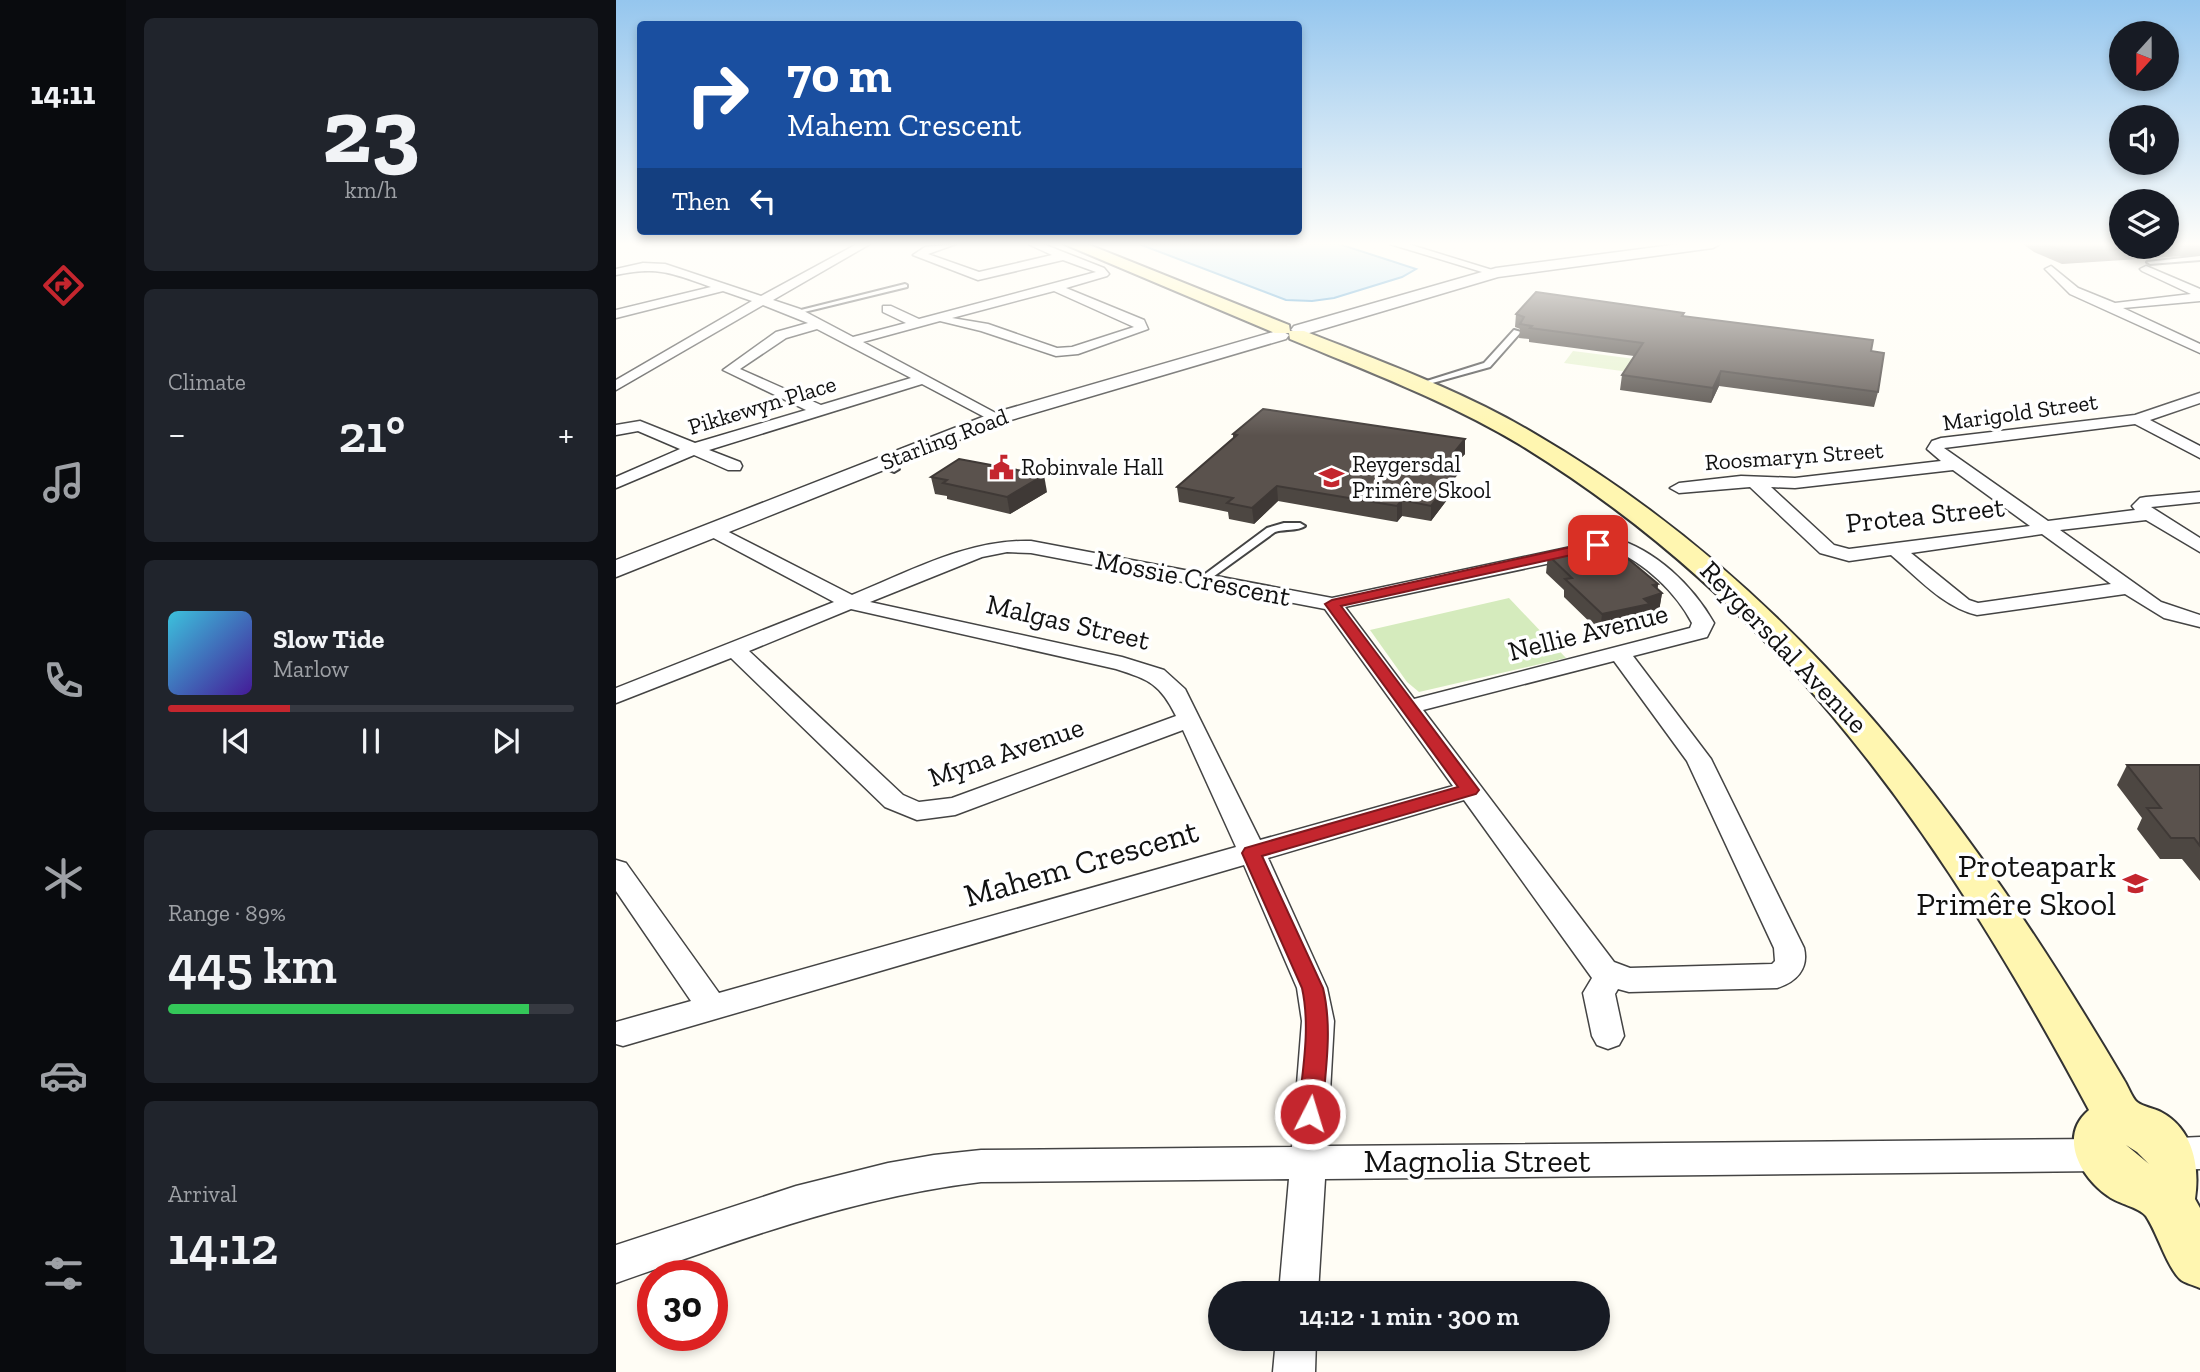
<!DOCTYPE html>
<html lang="en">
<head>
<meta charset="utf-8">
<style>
	body { margin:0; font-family:"Zilla Slab",serif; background:#20242c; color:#f1f3f6; height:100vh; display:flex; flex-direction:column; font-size:26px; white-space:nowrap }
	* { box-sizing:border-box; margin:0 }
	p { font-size:23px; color:#9ea1a6 }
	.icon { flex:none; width:38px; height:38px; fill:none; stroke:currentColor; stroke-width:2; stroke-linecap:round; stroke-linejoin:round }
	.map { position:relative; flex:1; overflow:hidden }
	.panel { display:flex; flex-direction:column; gap:18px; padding:18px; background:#0d0f14; width:490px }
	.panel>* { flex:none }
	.guide { position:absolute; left:21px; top:21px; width:665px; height:214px; border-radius:7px; box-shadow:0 4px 10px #0003; background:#1a4fa0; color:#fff; overflow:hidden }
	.needle { width:46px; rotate:201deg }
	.tools { position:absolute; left:1493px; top:21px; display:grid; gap:14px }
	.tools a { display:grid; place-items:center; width:70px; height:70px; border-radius:50%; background:#171b24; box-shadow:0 4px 10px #0003; font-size:35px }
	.speed { position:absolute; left:21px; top:1260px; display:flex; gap:14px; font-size:35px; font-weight:700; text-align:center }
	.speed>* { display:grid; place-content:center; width:91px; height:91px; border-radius:50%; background:#171b24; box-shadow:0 4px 10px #0003; line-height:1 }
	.speed .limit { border:10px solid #d22; background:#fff; color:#111 }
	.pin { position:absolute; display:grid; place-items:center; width:60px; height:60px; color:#fff; margin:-30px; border-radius:14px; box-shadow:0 4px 10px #0006 }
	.me { position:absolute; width:77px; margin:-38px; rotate:5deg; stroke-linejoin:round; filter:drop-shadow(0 0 5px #0008) }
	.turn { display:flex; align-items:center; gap:24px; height:147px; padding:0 35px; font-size:32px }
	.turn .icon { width:91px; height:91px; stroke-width:2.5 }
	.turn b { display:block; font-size:49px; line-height:60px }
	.then { display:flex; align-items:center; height:66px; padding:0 35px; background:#0003; gap:14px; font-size:26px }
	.big { font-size:52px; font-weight:600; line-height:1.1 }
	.panel .card { flex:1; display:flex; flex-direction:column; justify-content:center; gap:10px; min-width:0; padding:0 24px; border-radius:10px; background:#20242c }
	.panel .dial { align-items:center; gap:0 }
	.dial b { font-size:91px; line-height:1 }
	.song { display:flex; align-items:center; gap:21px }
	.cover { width:84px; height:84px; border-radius:10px; background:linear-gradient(135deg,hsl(190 70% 55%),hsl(260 70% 35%)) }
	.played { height:7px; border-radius:4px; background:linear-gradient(90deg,#c4262e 30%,#363941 30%) }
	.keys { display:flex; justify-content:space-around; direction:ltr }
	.heat { display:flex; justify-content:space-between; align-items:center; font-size:38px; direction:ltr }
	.charge { height:10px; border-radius:5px; background:linear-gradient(90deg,#34c759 89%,#363941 0) }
	.trip { position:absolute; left:592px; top:1281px; width:402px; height:70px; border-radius:35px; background:#171b24; box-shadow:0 4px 10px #0003; font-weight:600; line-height:70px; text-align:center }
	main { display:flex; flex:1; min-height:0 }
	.dock { display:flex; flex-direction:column; width:126px; justify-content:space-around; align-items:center; background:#090b0e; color:#9ea1a6 }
	.dock .icon { width:49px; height:49px }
	.dock .on { color:#c4262e }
	.dock b { font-size:32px; color:#f1f3f6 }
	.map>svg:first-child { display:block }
	.green { fill:#d5ebbd }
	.pitch { fill:#e6f2cf }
	.water { fill:#b9e0f7; stroke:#3f96cf; stroke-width:2 }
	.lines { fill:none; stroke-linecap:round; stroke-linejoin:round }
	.service-casing { stroke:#444; stroke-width:4 }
	.minor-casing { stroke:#444; stroke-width:3 }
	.tertiary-casing { stroke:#444; stroke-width:3 }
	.secondary-casing { stroke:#333; stroke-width:4 }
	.service { fill:#fff; fill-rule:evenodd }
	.minor { fill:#fff; fill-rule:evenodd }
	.tertiary { fill:#fff; fill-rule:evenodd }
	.secondary { fill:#fff6b0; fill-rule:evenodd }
	.wall { fill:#4d4742 }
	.shaded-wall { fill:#3f3936 }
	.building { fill:#5a524d; stroke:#3f3936; stroke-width:2 }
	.route { fill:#c4262e; stroke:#7f191e; stroke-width:2 }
	.labels { text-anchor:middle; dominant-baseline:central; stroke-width:7; stroke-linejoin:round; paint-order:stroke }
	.far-street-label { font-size:23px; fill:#111; stroke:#fff }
	.far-poi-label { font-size:23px; fill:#111; stroke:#fff; text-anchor:start }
	.street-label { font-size:28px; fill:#111; stroke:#fff }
	.near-street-label { font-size:33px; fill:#111; stroke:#fff }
	.near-poi-label { font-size:33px; fill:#111; stroke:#fff; text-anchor:end }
</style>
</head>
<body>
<main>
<nav class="dock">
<b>14:11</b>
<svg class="icon on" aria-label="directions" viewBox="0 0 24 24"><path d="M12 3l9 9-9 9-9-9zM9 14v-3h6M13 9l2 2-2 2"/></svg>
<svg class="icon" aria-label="music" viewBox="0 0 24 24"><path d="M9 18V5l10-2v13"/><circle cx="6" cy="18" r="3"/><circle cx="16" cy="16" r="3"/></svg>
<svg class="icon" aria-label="phone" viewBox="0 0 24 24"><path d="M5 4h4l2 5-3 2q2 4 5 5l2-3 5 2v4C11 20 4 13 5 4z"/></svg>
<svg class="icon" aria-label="climate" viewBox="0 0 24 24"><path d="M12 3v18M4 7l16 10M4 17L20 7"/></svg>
<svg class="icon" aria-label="car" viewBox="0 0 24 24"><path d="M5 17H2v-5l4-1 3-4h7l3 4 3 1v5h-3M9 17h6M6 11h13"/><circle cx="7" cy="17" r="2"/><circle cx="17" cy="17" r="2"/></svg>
<svg class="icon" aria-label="filters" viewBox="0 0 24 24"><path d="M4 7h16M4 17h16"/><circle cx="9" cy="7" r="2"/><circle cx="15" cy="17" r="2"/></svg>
</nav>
<section class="panel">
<div class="card dial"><b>23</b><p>km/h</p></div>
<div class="card"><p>Climate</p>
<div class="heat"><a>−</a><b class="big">21°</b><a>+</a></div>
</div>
<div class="card">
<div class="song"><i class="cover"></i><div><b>Slow Tide</b><p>Marlow</p></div></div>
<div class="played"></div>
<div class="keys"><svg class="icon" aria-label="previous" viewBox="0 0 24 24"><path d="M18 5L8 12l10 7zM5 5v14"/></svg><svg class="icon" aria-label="pause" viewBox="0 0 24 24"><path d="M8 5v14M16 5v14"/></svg><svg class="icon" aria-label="next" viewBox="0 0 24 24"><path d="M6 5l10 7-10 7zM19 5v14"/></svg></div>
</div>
<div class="card"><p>Range · 89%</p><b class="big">445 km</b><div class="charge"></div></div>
<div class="card"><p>Arrival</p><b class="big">14:12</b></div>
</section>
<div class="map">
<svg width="1584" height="1372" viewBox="0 0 1584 1372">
	<rect width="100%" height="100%" fill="#fffdf5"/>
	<path class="green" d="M893,598L950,658L803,692L791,682L754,630Z"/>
	<path class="pitch" d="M957,351L1027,360L1020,373L948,363Z"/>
	<path class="water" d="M523,244H723L800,269L786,277L718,298L696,301L670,300Z"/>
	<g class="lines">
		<defs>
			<g id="service">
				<path d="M1584,256V260L1534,264L1531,262Z"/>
				<path d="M289,284L291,285V287L180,314L177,312Z"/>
				<path d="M898,330L905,332L874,367L802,387L798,385L868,363Z"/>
				<path d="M264,460L281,467L283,469L278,472L261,465V461Z"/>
				<path d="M668,523H684L689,526C682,531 668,529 659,532L590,582L586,583L581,580L651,528Z"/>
			</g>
			<g id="minor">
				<path d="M241,244H254L157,300L184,309L237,337L290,323L267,312V306H275L303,319L480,272L447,260L362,280L297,255L309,247L340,244L312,254L363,272L436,255L412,244H427L488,268L493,274L491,276L450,288L528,320L532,329L462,354L440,356L365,331L324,321L247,342L389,418L386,421H376L306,384L93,450L124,462L126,466L124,470H112L78,455L0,488V477L64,449L22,431L0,435V425L24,421L79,443L190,410L107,370L160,332L192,323L147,305L0,390V380L136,301L107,291L0,318V310L95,287C56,273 42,266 0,275V269L27,263L49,264L145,296ZM438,291L518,327L456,347L441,348L372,324L336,318ZM201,329L295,378L205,405L124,369L170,338Z"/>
				<path d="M774,244H792L886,273L876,275Z"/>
				<path d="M1435,266L1462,288L1499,303L1575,294L1526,271L1524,269L1530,266L1584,289V301L1507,308L1584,344V353L1454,294L1429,269Z"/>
				<path d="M1584,393V403L1534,420L1584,446V458L1519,424L1328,448L1432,521L1519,510L1516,506L1524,498L1530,497L1584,492V502L1535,507L1584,538V552L1530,520L1444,530L1545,602L1584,615V627L1548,618L1509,594L1361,615C1327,607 1301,577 1275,555L1233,561L1204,553L1134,487L1063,493L1054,488L1063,483L1125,476L1179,478L1325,461L1311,449L1316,441L1325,438L1519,415ZM1337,470L1414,526L1233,549L1218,545L1155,487L1179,488ZM1426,534L1495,584L1362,603L1353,600L1295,553Z"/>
				<path d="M97,524L236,595C293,572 352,539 415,541L716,598L997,538C1039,549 1077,586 1098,623L1091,637L1017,656L1095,759L1188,948C1193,969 1180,982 1161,988L1013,992L1002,989L999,994L1008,1036L1003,1045L992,1049L981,1045L976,1036L967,993L976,978L848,800L652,858L711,988L718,1021L711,1146L1485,1139L1497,1144L1503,1155L1497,1166L1485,1171L709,1179L702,1293H663L673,1179L365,1182C238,1197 120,1241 0,1283V1245L180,1186L272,1163L318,1155L365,1150L676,1147L686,1021L681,988L628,865L7,1046L0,1044V1022L75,1001L0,891V860L10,863L103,993L620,847L567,730L339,815L301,820L269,807L115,658L0,703V688L218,602L90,534L88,530ZM996,550C1028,561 1061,594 1076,623L1074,628L798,699L729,607ZM391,552L415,553L709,609L837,786L644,840L569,689L548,670L506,657L254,602L366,557ZM235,609L500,669C534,680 544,684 560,716L336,798L303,802L287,795L133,651ZM998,661L1071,761L1158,948L1159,961L1156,964L1014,968L998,962L807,710Z"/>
				<path d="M1584,1137V1169L1562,1170L1550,1165L1544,1154L1550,1143L1562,1138Z"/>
				<path d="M660,1339H700L699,1372H657Z"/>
			</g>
			<g id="tertiary">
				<path d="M1063,244H1104L1097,248L882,277L690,334L684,335L675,330L678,326L880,268Z"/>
				<path d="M664,330L673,335L670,339L388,422L0,577V560L374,414Z"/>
			</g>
			<path id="secondary" d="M448,244H471L673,325L674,331H688C766,362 847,391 919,434C1184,589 1355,821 1508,1080C1512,1086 1516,1098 1521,1102C1527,1107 1538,1108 1545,1112C1577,1129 1584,1166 1579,1199L1584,1208V1288C1578,1285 1568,1283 1564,1279C1551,1267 1541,1232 1530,1216C1523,1207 1502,1204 1492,1196C1464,1177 1442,1136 1473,1110C1328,840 1170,607 903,444C831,401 751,371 674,339L673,333H659ZM1510,1145L1521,1152L1533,1164Z"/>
		</defs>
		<use href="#service" class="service-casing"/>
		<use href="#minor" class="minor-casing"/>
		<use href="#tertiary" class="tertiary-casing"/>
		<use href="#secondary" class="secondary-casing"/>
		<use href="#service" class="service"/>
		<use href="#minor" class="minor"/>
		<use href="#tertiary" class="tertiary"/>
		<use href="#secondary" class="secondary"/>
	</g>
	<g class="wall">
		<path d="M1407,244H1584V255L1446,264L1418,252Z"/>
		<path d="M900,314L1067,317L1255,351L1262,392L1258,407L1103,386L1095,403L1004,390L1006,375L1018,356L913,342V339L903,338L904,329L899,327Z"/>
		<path d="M617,434L849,439V454L844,459V472L837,480V492L815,521L786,516L781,522L662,501L638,524L613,519L612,512L563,502L561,487L617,438Z"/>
		<path d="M315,477L431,492L394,514L331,499V496L319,494Z"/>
		<path d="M932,555L1042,584L1041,589L1046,593L1043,611L1032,615L1031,623L984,632L948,597V590L930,573Z"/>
		<path d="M1511,765H1584V881L1566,859H1544L1521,829L1526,818L1501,785Z"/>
	</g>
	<g class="shaded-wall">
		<path d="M1105,371L1103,386L1095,403L1097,388Z"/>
		<path d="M849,439V454L844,459V472L837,480V492L815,521V506L836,455Z"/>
		<path d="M428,475L431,492L394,514L391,497Z"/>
		<path d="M661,486L662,501L638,524L636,508Z"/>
		<path d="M786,500V516L781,522V506Z"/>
		<path d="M1042,584L1041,595L1046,593L1043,611L1032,615L1031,623L984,632L986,614L1037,585Z"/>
	</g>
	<g class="building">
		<path d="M1429,244H1505V247H1545L1449,252Z"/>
		<path d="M1550,244H1584L1550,246Z"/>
		<path d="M920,292L1068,313L1066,316L1257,340L1255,351L1268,353L1262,392L1105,371L1097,388L1006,375L1027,343L914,328L916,326L904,324L908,317L900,314Z"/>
		<path d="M647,409L849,439L836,455L844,457L830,475L837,476L815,506L786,500L781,506L661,486L636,508L611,503L617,498L561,487L621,435L617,434Z"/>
		<path d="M343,459L428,475L391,497L327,483L331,480L315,477Z"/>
		<path d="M992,542L1042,584L1037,585L1046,593L1028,599L1034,604L986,614L949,579L956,578L932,555Z"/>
		<path d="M1511,765H1584V846L1578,838H1555L1531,808H1545Z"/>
	</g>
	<linearGradient id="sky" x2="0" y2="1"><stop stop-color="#95c6ee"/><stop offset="0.56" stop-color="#fffefa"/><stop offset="1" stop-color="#fffefa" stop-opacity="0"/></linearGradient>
	<rect width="1584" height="436" fill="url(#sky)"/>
	<path class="route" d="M982,541L987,542V548L725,606L863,790L860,794L646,856L707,988C717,1029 709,1073 706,1114L703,1122L694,1125L686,1122L682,1114C686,1073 695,1029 686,988L626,853L629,848L842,787L709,604L716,600Z"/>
	<defs>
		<symbol id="civic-bare" viewBox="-9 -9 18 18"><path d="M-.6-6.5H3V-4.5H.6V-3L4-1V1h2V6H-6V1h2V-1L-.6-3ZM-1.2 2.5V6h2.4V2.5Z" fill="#c4262e" stroke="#fff" stroke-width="2.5" paint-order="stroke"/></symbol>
		<symbol id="school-bare" viewBox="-9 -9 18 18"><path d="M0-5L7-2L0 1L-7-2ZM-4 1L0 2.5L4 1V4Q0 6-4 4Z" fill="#c4262e" stroke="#fff" stroke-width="2.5" paint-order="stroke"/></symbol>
	</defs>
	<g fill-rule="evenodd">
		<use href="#civic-bare" x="368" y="450" width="35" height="35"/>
		<use href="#school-bare" x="698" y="460" width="35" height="35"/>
		<use href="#school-bare" x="1502" y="866" width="35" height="35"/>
	</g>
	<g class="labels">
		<g class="far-street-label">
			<text transform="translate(146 405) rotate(-17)">Pikkewyn Place</text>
			<text transform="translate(1404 412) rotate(-8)">Marigold Street</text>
			<text transform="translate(328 439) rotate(-21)">Starling Road</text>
			<text transform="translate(1178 456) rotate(-4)">Roosmaryn Street</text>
		</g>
		<g class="far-poi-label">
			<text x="736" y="464">Reygersdal<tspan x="736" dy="26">Primêre Skool</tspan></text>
			<text x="405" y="467">Robinvale Hall</text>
		</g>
		<g class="street-label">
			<text transform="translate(1309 515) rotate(-6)">Protea Street</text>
			<text transform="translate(577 578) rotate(11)">Mossie Crescent</text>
			<text transform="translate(452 622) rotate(13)">Malgas Street</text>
			<text transform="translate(972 632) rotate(-14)">Nellie Avenue</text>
			<text transform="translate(1168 647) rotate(46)">Reygersdal Avenue</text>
			<text transform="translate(390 752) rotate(-19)">Myna Avenue</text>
		</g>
		<g class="near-street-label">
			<text transform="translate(465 863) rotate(-16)">Mahem Crescent</text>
			<text x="861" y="1160">Magnolia Street</text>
		</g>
		<g class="near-poi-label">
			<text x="1500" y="865">Proteapark<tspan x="1500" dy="38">Primêre Skool</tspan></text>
		</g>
	</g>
</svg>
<div class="tools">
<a><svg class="needle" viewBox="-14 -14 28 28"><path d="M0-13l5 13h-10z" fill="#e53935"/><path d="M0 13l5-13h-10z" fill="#9ea1a6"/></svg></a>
<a><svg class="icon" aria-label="sound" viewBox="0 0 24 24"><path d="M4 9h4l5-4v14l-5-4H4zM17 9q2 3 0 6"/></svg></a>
<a><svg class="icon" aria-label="layers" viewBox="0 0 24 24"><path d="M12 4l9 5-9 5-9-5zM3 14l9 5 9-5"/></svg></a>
</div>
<div class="speed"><div class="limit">30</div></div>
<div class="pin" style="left:982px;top:545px;background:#d93025"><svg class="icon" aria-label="arrive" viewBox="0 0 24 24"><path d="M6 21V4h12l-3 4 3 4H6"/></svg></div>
<svg class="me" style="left:694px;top:1114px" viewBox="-20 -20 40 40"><circle r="17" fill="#c4262e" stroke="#fff" stroke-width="3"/><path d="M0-11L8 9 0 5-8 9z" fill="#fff"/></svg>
<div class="trip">14:12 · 1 min · 300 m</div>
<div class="guide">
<div class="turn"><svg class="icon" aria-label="right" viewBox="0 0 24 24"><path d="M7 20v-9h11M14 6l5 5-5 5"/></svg><div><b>70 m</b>Mahem Crescent</div></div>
<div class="then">Then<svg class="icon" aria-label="left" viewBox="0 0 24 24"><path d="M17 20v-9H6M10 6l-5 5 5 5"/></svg></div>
</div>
</div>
</main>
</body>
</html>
